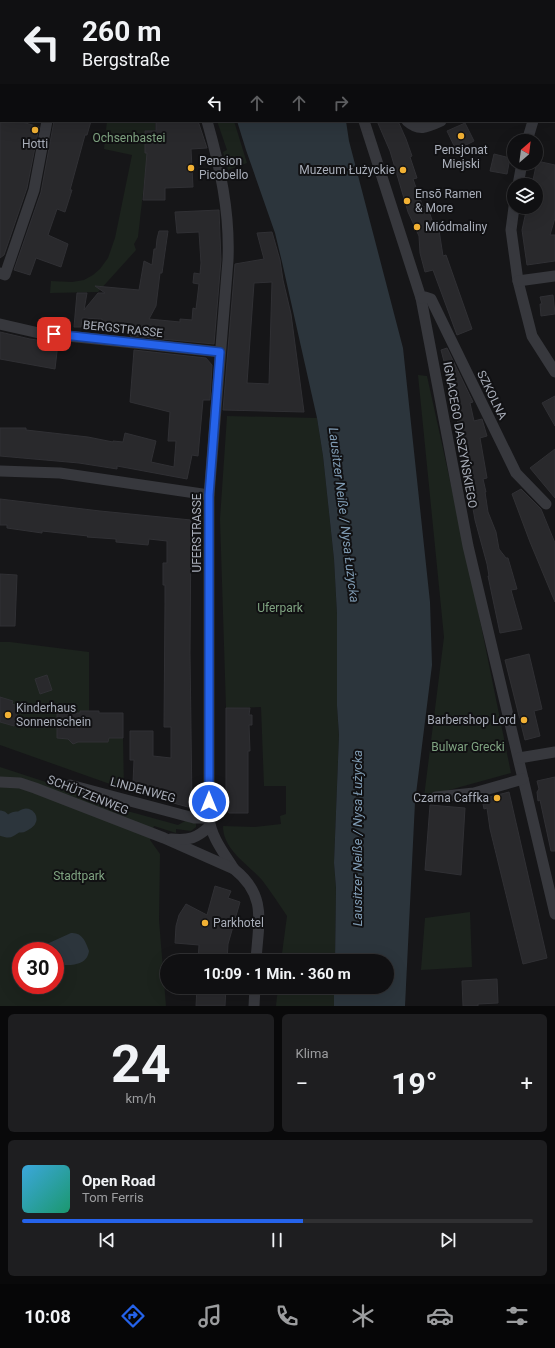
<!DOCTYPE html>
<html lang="de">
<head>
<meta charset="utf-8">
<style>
	body { margin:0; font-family:Roboto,sans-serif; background:#1e1e20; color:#f1f3f6; height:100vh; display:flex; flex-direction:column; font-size:15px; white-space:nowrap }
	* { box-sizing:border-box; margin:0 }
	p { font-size:13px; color:#9c9d9f }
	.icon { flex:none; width:22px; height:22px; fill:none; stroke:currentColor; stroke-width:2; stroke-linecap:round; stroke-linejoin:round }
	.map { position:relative; height:1006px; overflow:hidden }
	.side { display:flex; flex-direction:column; gap:8px; padding:8px; background:#09090a; flex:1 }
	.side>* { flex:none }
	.banner { position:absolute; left:0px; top:0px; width:555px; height:122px; box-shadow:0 4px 16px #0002,0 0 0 1px #303032; background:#101012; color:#f1f3f6; overflow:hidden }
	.needle { width:26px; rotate:28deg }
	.buttons { position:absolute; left:507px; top:134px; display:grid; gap:8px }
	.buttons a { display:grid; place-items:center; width:36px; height:36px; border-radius:50%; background:#101012; box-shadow:0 4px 16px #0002,0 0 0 1px #303032; font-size:20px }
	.speed { position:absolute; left:12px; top:942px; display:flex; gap:8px; font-size:20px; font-weight:700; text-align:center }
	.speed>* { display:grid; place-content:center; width:52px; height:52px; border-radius:50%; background:#101012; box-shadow:0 4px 16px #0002,0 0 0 1px #303032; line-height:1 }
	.speed .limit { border:6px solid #d22; background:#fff; color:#111 }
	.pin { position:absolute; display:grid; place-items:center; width:34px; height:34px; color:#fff; margin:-17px; border-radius:8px; box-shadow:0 2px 6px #0006 }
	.me { position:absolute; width:44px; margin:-22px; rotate:0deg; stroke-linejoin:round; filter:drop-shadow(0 0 3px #0008) }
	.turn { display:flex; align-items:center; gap:14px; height:84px; padding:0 16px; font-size:18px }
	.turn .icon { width:52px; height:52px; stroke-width:2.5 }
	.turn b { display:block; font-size:28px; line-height:34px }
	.lanes { display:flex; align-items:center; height:38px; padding:0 16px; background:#0003; justify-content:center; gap:20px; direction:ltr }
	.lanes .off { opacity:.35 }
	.big { font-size:30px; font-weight:700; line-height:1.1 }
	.side .card { flex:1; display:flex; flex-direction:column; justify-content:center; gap:6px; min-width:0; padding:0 14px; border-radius:6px; background:#1e1e20 }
	.side .dial { align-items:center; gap:0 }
	.dial b { font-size:52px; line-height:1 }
	.song { display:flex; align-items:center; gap:12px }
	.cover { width:48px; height:48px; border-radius:6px; background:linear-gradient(135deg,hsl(200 70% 55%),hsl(160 70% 35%)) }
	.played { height:4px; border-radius:2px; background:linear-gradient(90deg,#2563eb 55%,#303032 55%) }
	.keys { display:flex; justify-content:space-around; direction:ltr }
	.heat { display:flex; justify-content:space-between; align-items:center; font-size:22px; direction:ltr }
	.side .tiles { flex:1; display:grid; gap:8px; grid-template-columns:1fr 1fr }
	.card:last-child { grid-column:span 2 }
	.trip { position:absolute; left:160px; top:954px; width:234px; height:40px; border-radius:20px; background:#101012; box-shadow:0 4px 16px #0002,0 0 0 1px #303032; font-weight:700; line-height:40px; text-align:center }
	.tab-bar { display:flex; height:64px; justify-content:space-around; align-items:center; background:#060607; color:#9c9d9f }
	.tab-bar .icon { width:28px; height:28px }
	.tab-bar .current { color:#2563eb }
	.tab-bar b { font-size:18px; color:#f1f3f6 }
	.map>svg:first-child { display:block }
	.green { fill:#1c231d; fill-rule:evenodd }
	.water { fill:#2c353c }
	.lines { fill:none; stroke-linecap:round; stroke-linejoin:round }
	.river { stroke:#2c353c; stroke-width:21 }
	.building { fill:#29292c; stroke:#303034; fill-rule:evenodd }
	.street { stroke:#37383d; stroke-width:11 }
	.route-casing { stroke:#184099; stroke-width:10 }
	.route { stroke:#2563eb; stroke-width:7 }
	.poi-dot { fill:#f2b134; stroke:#111113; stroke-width:1.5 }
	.labels { text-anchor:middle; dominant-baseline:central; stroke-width:4; stroke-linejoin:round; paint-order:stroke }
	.park-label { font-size:12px; fill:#7fa381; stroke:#111113 }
	.poi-label { font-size:12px; fill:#a8adb8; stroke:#111113; text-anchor:start }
	.street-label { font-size:12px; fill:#a8adb8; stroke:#111113 }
	.water-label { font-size:13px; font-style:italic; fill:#7f9bb3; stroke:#111113 }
</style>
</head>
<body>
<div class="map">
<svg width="555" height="1006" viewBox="0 0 555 1006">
	<rect width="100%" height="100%" fill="#161618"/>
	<g class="green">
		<path d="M107,121H155V131H145V153H147V157L138,237L134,244L136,250L98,292L50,293L51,281L72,282L84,280L93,275L100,269L108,258L115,238L132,155L104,149Z"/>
		<path d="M217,121H234L247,163L228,170L223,152L227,150Z"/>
		<path d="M418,375L427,376L471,576L511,773L424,797L444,637Z"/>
		<path d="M227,416L317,418L323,456L334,559L337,614V706L339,735L334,863L336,888L335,961H281L287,916C279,904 271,892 262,880C248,864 223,850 223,826L255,827L281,824L280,816L286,814V786H264L261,707L226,708L220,519Z"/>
		<path d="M0,642H10L89,652V738L91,742H108L109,738H123L124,789L0,745Z"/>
		<path d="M0,767L110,803L113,802L120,809L178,825L187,820L196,822V827L191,831L176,829V833L154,826L150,840L160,854L159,920L166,1006H0ZM21,951H55V985H21Z"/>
		<path d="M470,912L472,967L421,970L425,918Z"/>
		<path d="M278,987H334V1006H276Z"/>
	</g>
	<g class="water">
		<rect x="202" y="0" width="114" height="1"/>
		<path d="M237,121H346L349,141L403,348L430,602L432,665L415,802L405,1006H334V987H387V961H335L336,888L334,863L339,735L337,706V614L334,559L323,456L317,418L282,262L275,233L246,150Z"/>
		<path d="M71,933C82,932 86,942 89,951C87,967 67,966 55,964V951H24L25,946L32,944L49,943Z"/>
	</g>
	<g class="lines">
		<path class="river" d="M0,821L4,826L8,827L16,822H21L26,819"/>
	</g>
	<g class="building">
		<path d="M0,121H19L39,127L27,188L4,255L0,258Z"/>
		<path d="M54,121H91L87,135H85L70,190H72L65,212L57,209L48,235L68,244L61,267L36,258L30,275L14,270L41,192Z"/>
		<path d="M156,121H198L207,148L191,149L193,187L165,188V200H143L147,153H145V131H156Z"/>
		<path d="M377,121H398L406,139L412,156L410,157L417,178L413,179L423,207L427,206L436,231L439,230L443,256L446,255L472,329L457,335L433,270L425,272L420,253L419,236L408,212L390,151Z"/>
		<path d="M465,123L474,141L456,150L447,131Z"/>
		<path d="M494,154L510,158L507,174L490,171Z"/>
		<path d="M537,161L555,165V218L550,235H555V261L527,265L522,230L527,207H536V185H532Z"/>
		<path d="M219,210L221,260L214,344L130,336L131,327L129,326V324L102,322V319L82,318L81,327H74L77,293H87L84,310L98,293H105L95,286L139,290L144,261L152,265L154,249H156L157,239L159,231H168L162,273H160L156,306L149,319L180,322V319L192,320L193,308L196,309L199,284L193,283L194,273L200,274L201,263L199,232L177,233L175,212Z"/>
		<path d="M272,232L280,260L283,280L291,314L304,412L223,410L235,264L264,259L257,233ZM272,282L269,384L247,383L254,283Z"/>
		<path d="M553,295L555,314L541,316L540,304H542L540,297Z"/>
		<path d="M0,332L30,339L58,343L55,369L0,359Z"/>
		<path d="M447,348L473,402L470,403L474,421L482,419L487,436L480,438L487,478L483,479L486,492H485L488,512L496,532L499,549L506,558H508L517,589L511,590L522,629L500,633L488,576H489L487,564L475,520L453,395L441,350Z"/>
		<path d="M134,350L206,358L212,365L210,400H203L198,456L192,455L187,479L117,466V469L79,463L0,456V428H26V430L88,437L113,442V441L123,442L125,433L156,441L151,462L174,467L176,441H168L170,412L130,402Z"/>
		<path d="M555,396V426L542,403Z"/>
		<path d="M555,449V498L530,468Z"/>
		<path d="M521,489L541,509L555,543V602L530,542L512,494Z"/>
		<path d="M0,499L100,511L191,520L190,653L192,805L188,807L130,791V783H133L134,760H130V731H153V756L171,758V727H164L165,603V585H163V563H167V541L149,539L148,545L116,542V539L87,537L88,536L42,531V533L7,528V525H0Z"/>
		<path d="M0,574L17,575L15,626H0Z"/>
		<path d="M529,654L542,709L534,711L540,736L525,740L505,660Z"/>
		<path d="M47,675L52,690L40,694L35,679Z"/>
		<path d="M0,697L13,701L12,704L19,706L14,726L0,722Z"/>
		<path d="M226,708H250L249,715H252V725H249L250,751H248V813H229L226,810Z"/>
		<path d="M80,711H99V713H123V738H109L108,742H78L73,744L68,739L57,738V713H80Z"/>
		<path d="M555,777V851H551L540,800L538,801L537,792L539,789L537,781Z"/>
		<path d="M509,792L547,958L523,964L490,829L487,808L484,809L482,799Z"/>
		<path d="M430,805L465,808L461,875L425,870Z"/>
		<path d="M215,886L231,891L228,898L240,902L228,944L227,961H198L199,945L175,943L176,926L179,915L186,904L207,915Z"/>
		<path d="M497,979L498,1003L478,1004V1006H463L462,981Z"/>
		<path d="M197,987H226L225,1006H196Z"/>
	</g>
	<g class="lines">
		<g class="street">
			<path d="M43,0V1"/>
			<path d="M165,0V1"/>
			<path d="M540,0V1"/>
			<path d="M368,1V0"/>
			<path d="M554,48L555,51"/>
			<path d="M554,70L555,69"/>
			<path d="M0,105H1"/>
			<path d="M207,121C220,167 230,211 228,260L209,495V818C211,837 224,853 234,869"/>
			<path d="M364,121L421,298L468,546L555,914"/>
			<path d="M407,121C419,132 428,127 441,121"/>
			<path d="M527,141L533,121"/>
			<path d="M518,185L522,163"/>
			<path d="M514,207L511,230L518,281L532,336L555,372"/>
			<path d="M0,273L5,275L34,190L47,121"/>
			<path d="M518,281L555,276"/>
			<path d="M421,298L425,297L431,299L516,473L546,504"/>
			<path d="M0,324L39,333L220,352"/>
			<path d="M0,471L60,473L209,495"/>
			<path d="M519,758L555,752"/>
			<path d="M0,782L20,783L35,788L164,838L234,869C268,896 258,923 256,961"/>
			<path d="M70,785L194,818H209"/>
			<path d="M436,797L474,793L523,779"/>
			<path d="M171,839C189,841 197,838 210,826"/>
			<path d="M254,1006L255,987"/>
		</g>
	</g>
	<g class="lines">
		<defs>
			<path id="route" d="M54,334L220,352L209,495V802"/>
		</defs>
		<use href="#route" class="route-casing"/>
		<use href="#route" class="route"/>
	</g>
	<g class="poi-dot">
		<circle cx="35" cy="130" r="4"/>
		<circle cx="461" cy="136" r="4"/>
		<circle cx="191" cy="168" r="4"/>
		<circle cx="403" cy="170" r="4"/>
		<circle cx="407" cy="201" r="4"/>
		<circle cx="417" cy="227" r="4"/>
		<circle cx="8" cy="715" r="4"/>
		<circle cx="524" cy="720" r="4"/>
		<circle cx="497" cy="798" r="4"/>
		<circle cx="205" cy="923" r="4"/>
	</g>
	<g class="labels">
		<g class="park-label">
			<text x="129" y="138">Ochsenbastei</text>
			<text x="280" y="608">Uferpark</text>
			<text x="468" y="747">Bulwar Grecki</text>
			<text x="79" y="876">Stadtpark</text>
		</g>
		<g class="poi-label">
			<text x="35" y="144" text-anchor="middle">Hotti</text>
			<text x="461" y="150" text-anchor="middle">Pensjonat<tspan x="461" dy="14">Miejski</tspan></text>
			<text x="199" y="161">Pension<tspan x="199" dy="14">Picobello</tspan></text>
			<text x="395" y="170" text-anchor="end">Muzeum Łużyckie</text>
			<text x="415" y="194">Ensō Ramen<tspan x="415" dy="14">&amp; More</tspan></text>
			<text x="425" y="227">Miódmaliny</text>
			<text x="16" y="708">Kinderhaus<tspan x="16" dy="14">Sonnenschein</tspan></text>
			<text x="516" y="720" text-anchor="end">Barbershop Lord</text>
			<text x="489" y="798" text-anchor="end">Czarna Caffka</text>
			<text x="213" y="923">Parkhotel</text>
		</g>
		<g class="street-label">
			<text transform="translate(123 329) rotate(6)">BERGSTRASSE</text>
			<text transform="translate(492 395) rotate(64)">SZKOLNA</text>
			<text transform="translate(460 435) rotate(80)">IGNACEGO DASZYŃSKIEGO</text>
			<text transform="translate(197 533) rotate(-90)">UFERSTRASSE</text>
			<text transform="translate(143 790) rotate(15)">LINDENWEG</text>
			<text transform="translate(88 795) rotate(22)">SCHÜTZENWEG</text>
		</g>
		<g class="water-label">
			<text transform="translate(344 515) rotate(83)">Lausitzer Neiße / Nysa Łużycka</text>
			<text transform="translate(357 838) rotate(-90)">Lausitzer Neiße / Nysa Łużycka</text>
		</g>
	</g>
</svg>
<div class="buttons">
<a><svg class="needle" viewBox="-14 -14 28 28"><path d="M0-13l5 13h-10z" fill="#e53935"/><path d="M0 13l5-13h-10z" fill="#9c9d9f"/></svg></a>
<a><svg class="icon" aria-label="layers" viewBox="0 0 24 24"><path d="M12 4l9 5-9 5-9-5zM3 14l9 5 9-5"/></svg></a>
</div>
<div class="speed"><div class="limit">30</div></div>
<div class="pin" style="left:54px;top:334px;background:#d93025"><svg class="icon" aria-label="arrive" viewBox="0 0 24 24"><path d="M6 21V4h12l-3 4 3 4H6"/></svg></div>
<svg class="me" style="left:209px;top:802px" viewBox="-20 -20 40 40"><circle r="17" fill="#2563eb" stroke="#fff" stroke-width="3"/><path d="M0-11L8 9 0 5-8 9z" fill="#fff"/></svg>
<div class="trip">10:09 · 1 Min. · 360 m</div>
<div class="banner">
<div class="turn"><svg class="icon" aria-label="left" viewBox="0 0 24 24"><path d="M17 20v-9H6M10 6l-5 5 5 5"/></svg><div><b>260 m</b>Bergstraße</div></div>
<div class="lanes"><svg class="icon" aria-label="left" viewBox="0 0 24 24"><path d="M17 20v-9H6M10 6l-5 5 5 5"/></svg><svg class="icon off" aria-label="ahead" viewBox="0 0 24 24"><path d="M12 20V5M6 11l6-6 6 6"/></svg><svg class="icon off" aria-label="ahead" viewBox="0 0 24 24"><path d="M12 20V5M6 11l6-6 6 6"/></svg><svg class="icon off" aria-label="right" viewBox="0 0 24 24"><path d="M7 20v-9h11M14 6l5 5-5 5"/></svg></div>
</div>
</div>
<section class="side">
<div class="tiles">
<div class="card dial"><b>24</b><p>km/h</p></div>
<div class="card"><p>Klima</p>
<div class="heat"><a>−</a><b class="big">19°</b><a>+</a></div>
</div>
<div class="card">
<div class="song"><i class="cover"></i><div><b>Open Road</b><p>Tom Ferris</p></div></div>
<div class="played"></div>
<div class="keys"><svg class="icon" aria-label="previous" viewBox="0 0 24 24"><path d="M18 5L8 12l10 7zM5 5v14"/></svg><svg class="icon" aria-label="pause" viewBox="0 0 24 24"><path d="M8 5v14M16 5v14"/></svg><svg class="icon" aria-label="next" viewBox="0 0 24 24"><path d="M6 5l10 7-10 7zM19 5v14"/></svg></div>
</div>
</div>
</section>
<nav class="tab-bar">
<b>10:08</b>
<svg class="icon current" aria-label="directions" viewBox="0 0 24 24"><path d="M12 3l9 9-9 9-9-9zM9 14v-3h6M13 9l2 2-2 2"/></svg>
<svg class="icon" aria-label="music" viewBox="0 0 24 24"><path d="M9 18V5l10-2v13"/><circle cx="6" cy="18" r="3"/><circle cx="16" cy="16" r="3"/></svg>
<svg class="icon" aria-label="phone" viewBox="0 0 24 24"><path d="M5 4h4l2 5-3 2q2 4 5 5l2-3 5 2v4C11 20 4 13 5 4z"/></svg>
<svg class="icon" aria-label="climate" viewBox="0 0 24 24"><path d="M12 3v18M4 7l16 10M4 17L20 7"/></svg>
<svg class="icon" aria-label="car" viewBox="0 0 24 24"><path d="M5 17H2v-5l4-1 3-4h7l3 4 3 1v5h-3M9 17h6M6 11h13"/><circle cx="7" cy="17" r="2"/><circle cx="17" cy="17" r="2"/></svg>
<svg class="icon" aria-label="filters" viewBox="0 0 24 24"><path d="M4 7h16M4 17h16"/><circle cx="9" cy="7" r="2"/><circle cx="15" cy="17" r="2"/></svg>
</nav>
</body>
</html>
